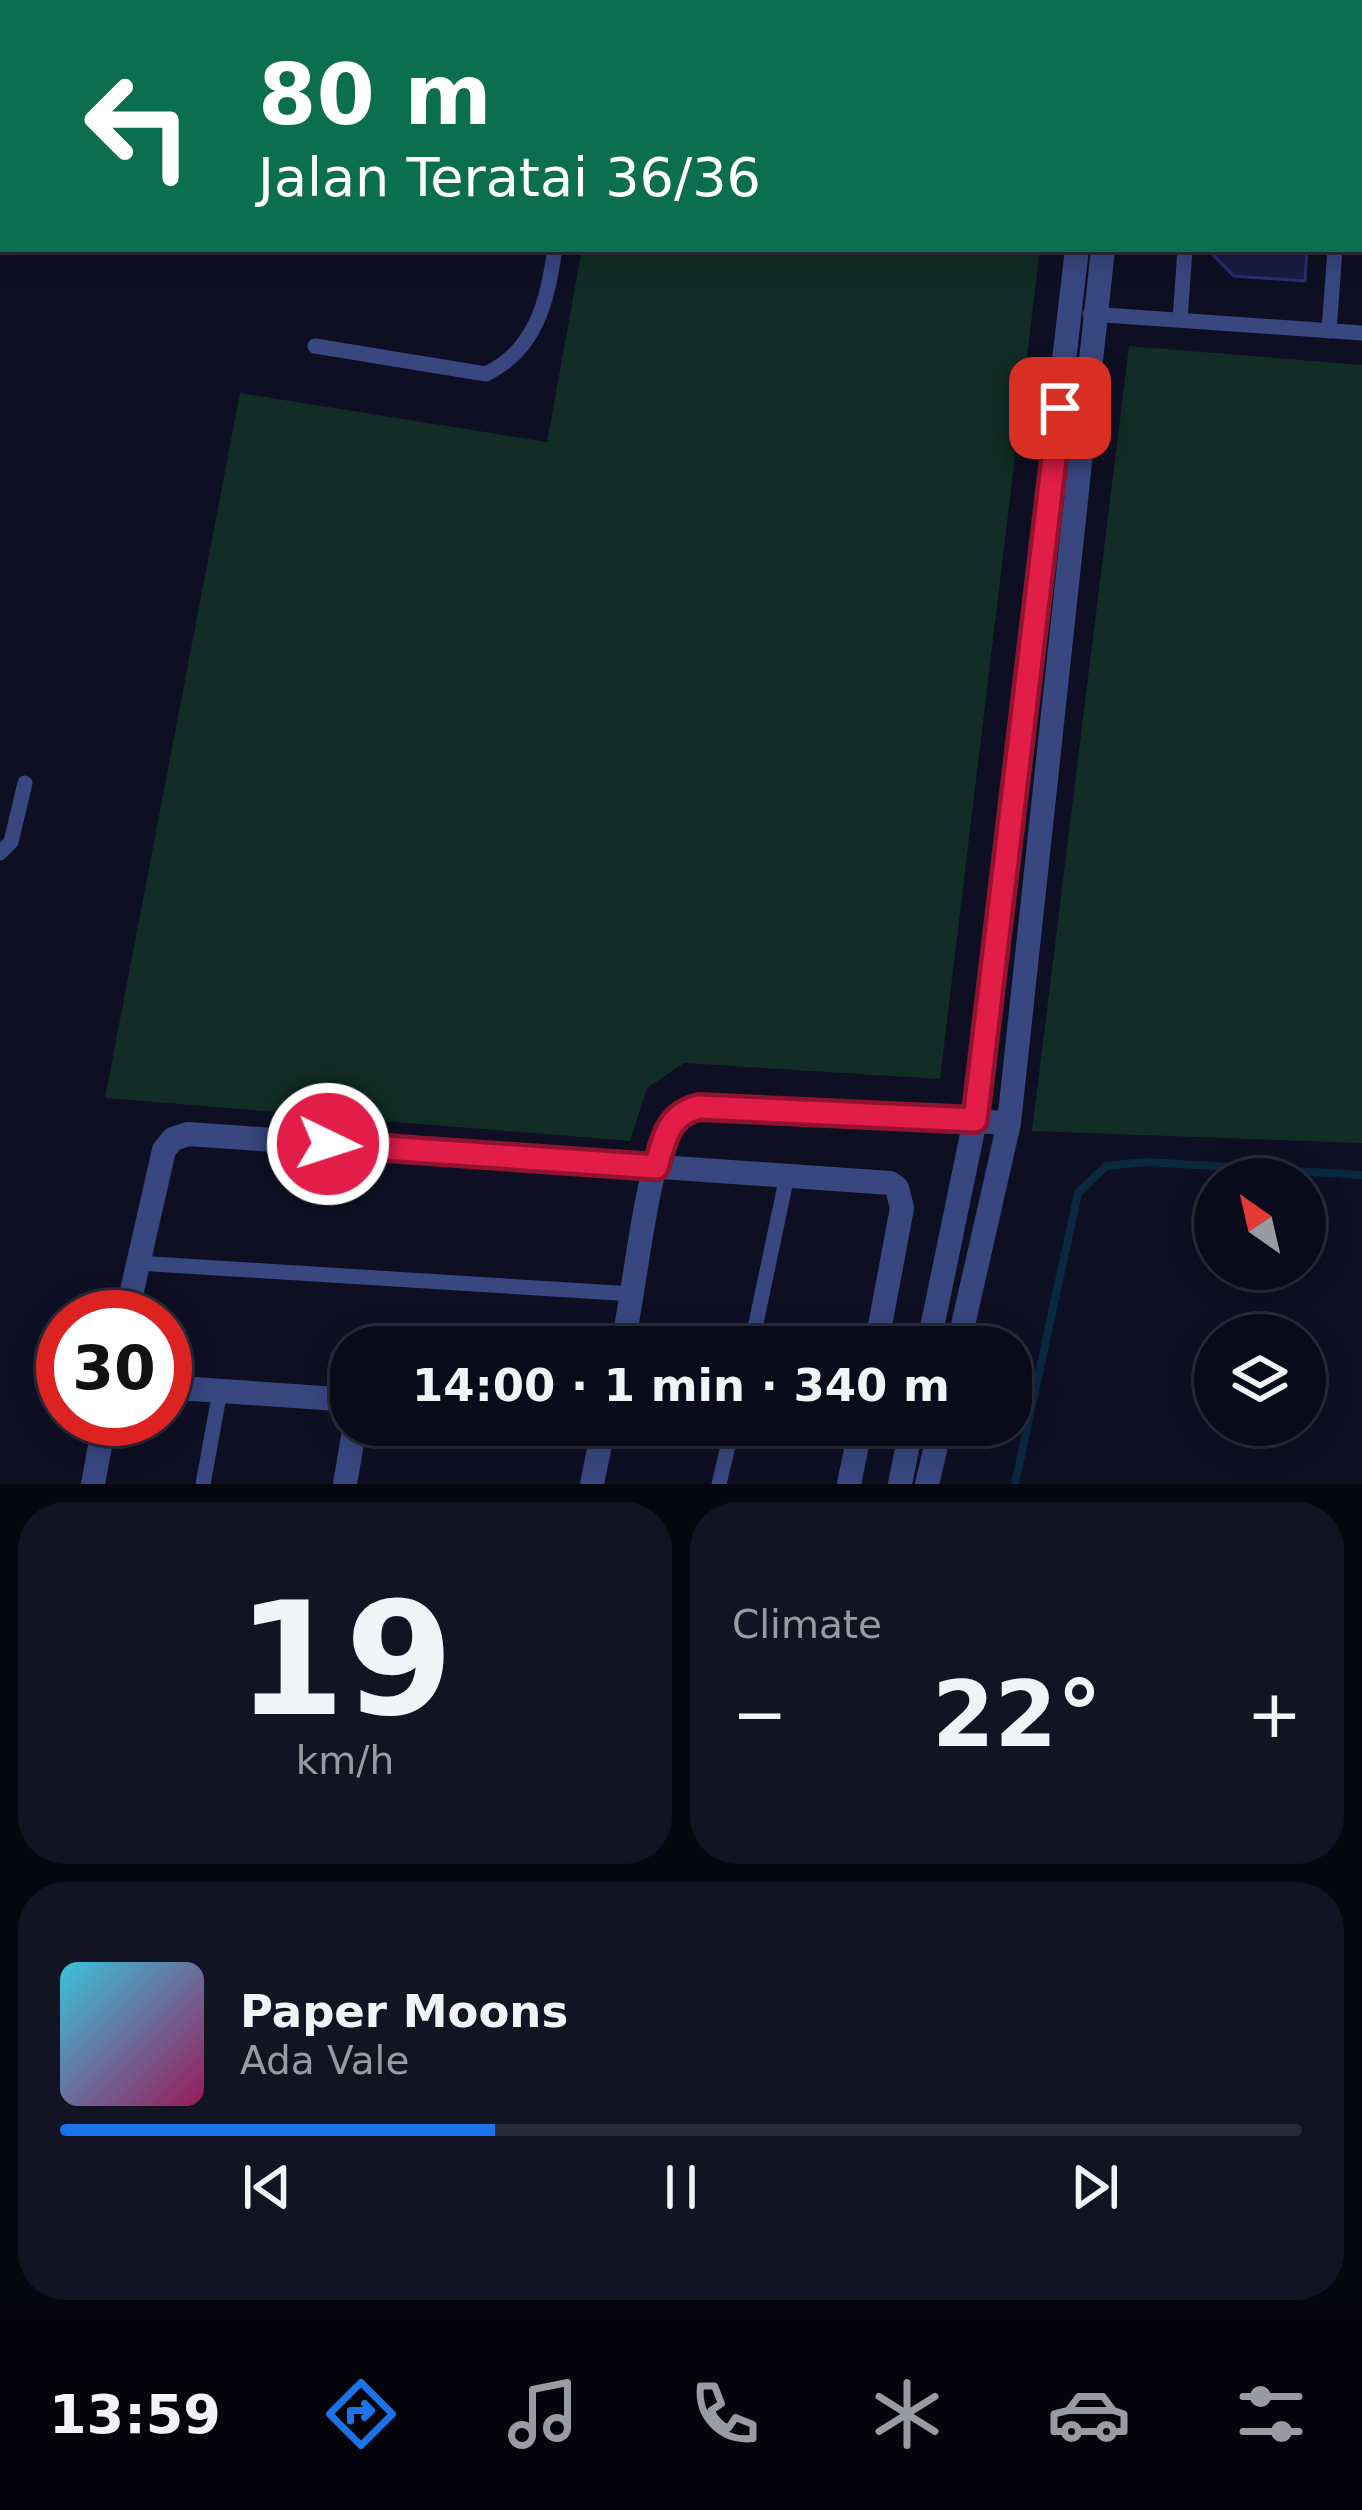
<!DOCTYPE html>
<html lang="en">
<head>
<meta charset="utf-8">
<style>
	body { margin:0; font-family:"DejaVu Sans",sans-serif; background:#131423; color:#f1f3f6; height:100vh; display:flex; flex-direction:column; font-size:45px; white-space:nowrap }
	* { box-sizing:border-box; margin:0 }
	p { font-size:39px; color:#999ba2 }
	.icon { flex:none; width:66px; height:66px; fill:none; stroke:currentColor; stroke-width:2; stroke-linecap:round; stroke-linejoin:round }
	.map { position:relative; height:1484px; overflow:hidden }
	.sheet { display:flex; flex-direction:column; gap:18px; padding:18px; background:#06060e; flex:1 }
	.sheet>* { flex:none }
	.banner { position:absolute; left:0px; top:0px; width:1362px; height:252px; box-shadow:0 6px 30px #0003,0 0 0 3px #2a2b39; background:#0b6e4f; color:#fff; overflow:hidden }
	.needle { width:78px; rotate:326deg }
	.controls { position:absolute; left:1194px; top:1158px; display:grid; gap:24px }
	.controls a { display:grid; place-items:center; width:132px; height:132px; border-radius:50%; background:#0a0b1a; box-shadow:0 6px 30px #0003,0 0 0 3px #2a2b39; font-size:60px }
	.speed { position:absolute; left:36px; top:1290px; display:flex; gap:24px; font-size:60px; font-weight:700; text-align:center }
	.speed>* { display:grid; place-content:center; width:156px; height:156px; border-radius:50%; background:#0a0b1a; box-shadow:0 6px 30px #0003,0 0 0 3px #2a2b39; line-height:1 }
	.speed .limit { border:18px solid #d22; background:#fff; color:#111 }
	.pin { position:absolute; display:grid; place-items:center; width:102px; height:102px; color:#fff; margin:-51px; border-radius:24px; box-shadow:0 6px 18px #0006 }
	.me { position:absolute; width:132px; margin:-66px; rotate:94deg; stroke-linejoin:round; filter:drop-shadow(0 0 9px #0008) }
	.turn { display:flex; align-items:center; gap:42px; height:252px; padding:0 60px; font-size:54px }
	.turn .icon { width:156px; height:156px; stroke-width:2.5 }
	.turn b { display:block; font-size:84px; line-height:102px }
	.big { font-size:90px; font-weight:700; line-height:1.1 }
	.sheet .tile { flex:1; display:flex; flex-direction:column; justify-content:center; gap:18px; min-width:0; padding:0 42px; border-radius:48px; background:#131423 }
	.sheet .dial { align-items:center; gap:0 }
	.dial b { font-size:156px; line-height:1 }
	.song { display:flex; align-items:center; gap:36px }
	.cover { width:144px; height:144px; border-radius:18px; background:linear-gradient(135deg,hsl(190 70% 55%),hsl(330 70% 35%)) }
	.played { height:12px; border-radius:6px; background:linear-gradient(90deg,#1a73e8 35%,#2a2b39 35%) }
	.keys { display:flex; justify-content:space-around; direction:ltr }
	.heat { display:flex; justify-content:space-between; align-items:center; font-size:66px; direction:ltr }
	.sheet .tiles { flex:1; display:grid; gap:18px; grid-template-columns:1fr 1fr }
	.tile:last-child { grid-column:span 2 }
	.trip { position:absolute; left:330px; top:1326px; width:702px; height:120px; border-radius:48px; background:#0a0b1a; box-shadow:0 6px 30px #0003,0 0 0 3px #2a2b39; font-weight:700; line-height:120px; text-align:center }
	.menu { display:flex; height:192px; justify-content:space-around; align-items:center; background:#04040a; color:#999ba2 }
	.menu .icon { width:84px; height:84px }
	.menu .selected { color:#1a73e8 }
	.menu b { font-size:54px; color:#f1f3f6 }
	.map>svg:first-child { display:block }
	.green { fill:#112d25 }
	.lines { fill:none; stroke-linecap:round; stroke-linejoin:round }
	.stream { stroke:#0a2940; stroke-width:8 }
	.building { fill:#1a1b43; stroke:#2c2e6f; stroke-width:3 }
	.service { stroke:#394781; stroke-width:15 }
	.minor { stroke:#394781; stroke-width:24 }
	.tertiary { stroke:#394781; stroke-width:24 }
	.route-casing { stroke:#92132f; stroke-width:30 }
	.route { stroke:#e11d48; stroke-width:21 }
</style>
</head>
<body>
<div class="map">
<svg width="1362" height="1484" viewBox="0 0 1362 1484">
	<rect width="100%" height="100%" fill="#0e0f23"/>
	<g class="green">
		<path d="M627,0H1070L626,3Z"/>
		<path d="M582,249H1040L940,1079L684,1063L647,1088L630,1141L105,1098L240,393L547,442Z"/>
		<path d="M1129,346L1362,365V1143L1032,1131Z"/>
	</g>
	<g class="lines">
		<path class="stream" d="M1015,1484L1078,1193L1106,1166L1146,1162L1362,1175"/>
	</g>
	<path class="building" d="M1207,249H1307L1305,281L1234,276Z"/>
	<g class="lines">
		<g class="service">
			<path d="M343,0V3"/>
			<path d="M595,3V0"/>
			<path d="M1204,3V0"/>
			<path d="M1353,3L1354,0"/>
			<path d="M1090,314L1362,333"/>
			<path d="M1180,320L1185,249"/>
			<path d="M1329,331L1335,249"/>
			<path d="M315,346L486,374C537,349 547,301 555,249"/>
			<path d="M0,853L11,842L25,783"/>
			<path d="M137,1263L634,1294"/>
			<path d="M751,1347L787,1176"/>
			<path d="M203,1484L220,1391"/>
			<path d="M719,1484L733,1425"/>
		</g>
		<g class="minor">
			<path d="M126,1317L164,1150L173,1139L188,1134L890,1183L897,1188L902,1208L876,1347"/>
			<path d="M622,1347C636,1286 644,1178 669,1126C675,1113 686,1110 699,1107L1009,1123"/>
			<path d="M165,1387L351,1400"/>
			<path d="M93,1484L105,1419"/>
			<path d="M345,1484L355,1425"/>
			<path d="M592,1484L604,1425"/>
			<path d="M849,1484L861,1425"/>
		</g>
		<g class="tertiary">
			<path d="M1099,3V0"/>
			<path d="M1125,3V0"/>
			<path d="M928,1347L975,1120L1077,249"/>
			<path d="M958,1347L1009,1123L1103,249"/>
			<path d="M900,1484L912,1425"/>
			<path d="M927,1484L941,1425"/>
		</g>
	</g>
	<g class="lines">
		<defs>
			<path id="route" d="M328,1144L656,1167C665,1138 667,1115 699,1107L975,1120L1060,408"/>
		</defs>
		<use href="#route" class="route-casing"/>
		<use href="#route" class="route"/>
	</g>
</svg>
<div class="controls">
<a><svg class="needle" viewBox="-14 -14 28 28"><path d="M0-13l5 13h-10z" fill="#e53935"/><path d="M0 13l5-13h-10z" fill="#999ba2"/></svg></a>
<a><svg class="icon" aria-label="layers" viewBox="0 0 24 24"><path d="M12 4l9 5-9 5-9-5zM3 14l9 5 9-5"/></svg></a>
</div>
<div class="speed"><div class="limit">30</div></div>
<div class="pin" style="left:1060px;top:408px;background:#d93025"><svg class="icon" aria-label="arrive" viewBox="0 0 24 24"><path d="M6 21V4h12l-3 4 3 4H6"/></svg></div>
<svg class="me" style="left:328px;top:1144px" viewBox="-20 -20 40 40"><circle r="17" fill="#e11d48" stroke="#fff" stroke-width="3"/><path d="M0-11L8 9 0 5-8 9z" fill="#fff"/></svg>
<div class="trip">14:00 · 1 min · 340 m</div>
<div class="banner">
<div class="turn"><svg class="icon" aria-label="left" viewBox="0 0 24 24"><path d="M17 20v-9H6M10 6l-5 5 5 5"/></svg><div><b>80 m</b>Jalan Teratai 36/36</div></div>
</div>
</div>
<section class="sheet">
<div class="tiles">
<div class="tile dial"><b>19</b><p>km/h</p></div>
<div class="tile"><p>Climate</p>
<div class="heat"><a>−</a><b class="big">22°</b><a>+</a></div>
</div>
<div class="tile">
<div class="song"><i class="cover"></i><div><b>Paper Moons</b><p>Ada Vale</p></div></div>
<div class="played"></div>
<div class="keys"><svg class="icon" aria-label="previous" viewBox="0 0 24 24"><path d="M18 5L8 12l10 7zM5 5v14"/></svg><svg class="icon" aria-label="pause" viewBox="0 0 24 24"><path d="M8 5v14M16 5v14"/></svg><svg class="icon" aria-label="next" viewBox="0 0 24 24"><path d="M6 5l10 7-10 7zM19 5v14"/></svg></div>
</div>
</div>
</section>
<nav class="menu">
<b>13:59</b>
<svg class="icon selected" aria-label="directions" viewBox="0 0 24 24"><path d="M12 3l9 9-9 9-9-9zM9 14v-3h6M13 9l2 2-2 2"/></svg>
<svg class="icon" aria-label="music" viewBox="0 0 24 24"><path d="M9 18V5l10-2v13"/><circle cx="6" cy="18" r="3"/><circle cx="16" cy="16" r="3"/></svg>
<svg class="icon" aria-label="phone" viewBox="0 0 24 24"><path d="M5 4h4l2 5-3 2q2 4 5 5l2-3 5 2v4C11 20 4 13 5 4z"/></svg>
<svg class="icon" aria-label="climate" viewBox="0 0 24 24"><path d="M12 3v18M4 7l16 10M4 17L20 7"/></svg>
<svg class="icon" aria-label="car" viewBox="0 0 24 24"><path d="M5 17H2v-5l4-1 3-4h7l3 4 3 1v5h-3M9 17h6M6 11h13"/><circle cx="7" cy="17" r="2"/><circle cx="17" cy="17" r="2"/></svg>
<svg class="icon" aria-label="filters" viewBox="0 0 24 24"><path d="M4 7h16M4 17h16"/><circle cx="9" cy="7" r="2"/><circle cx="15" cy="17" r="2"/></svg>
</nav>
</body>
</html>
